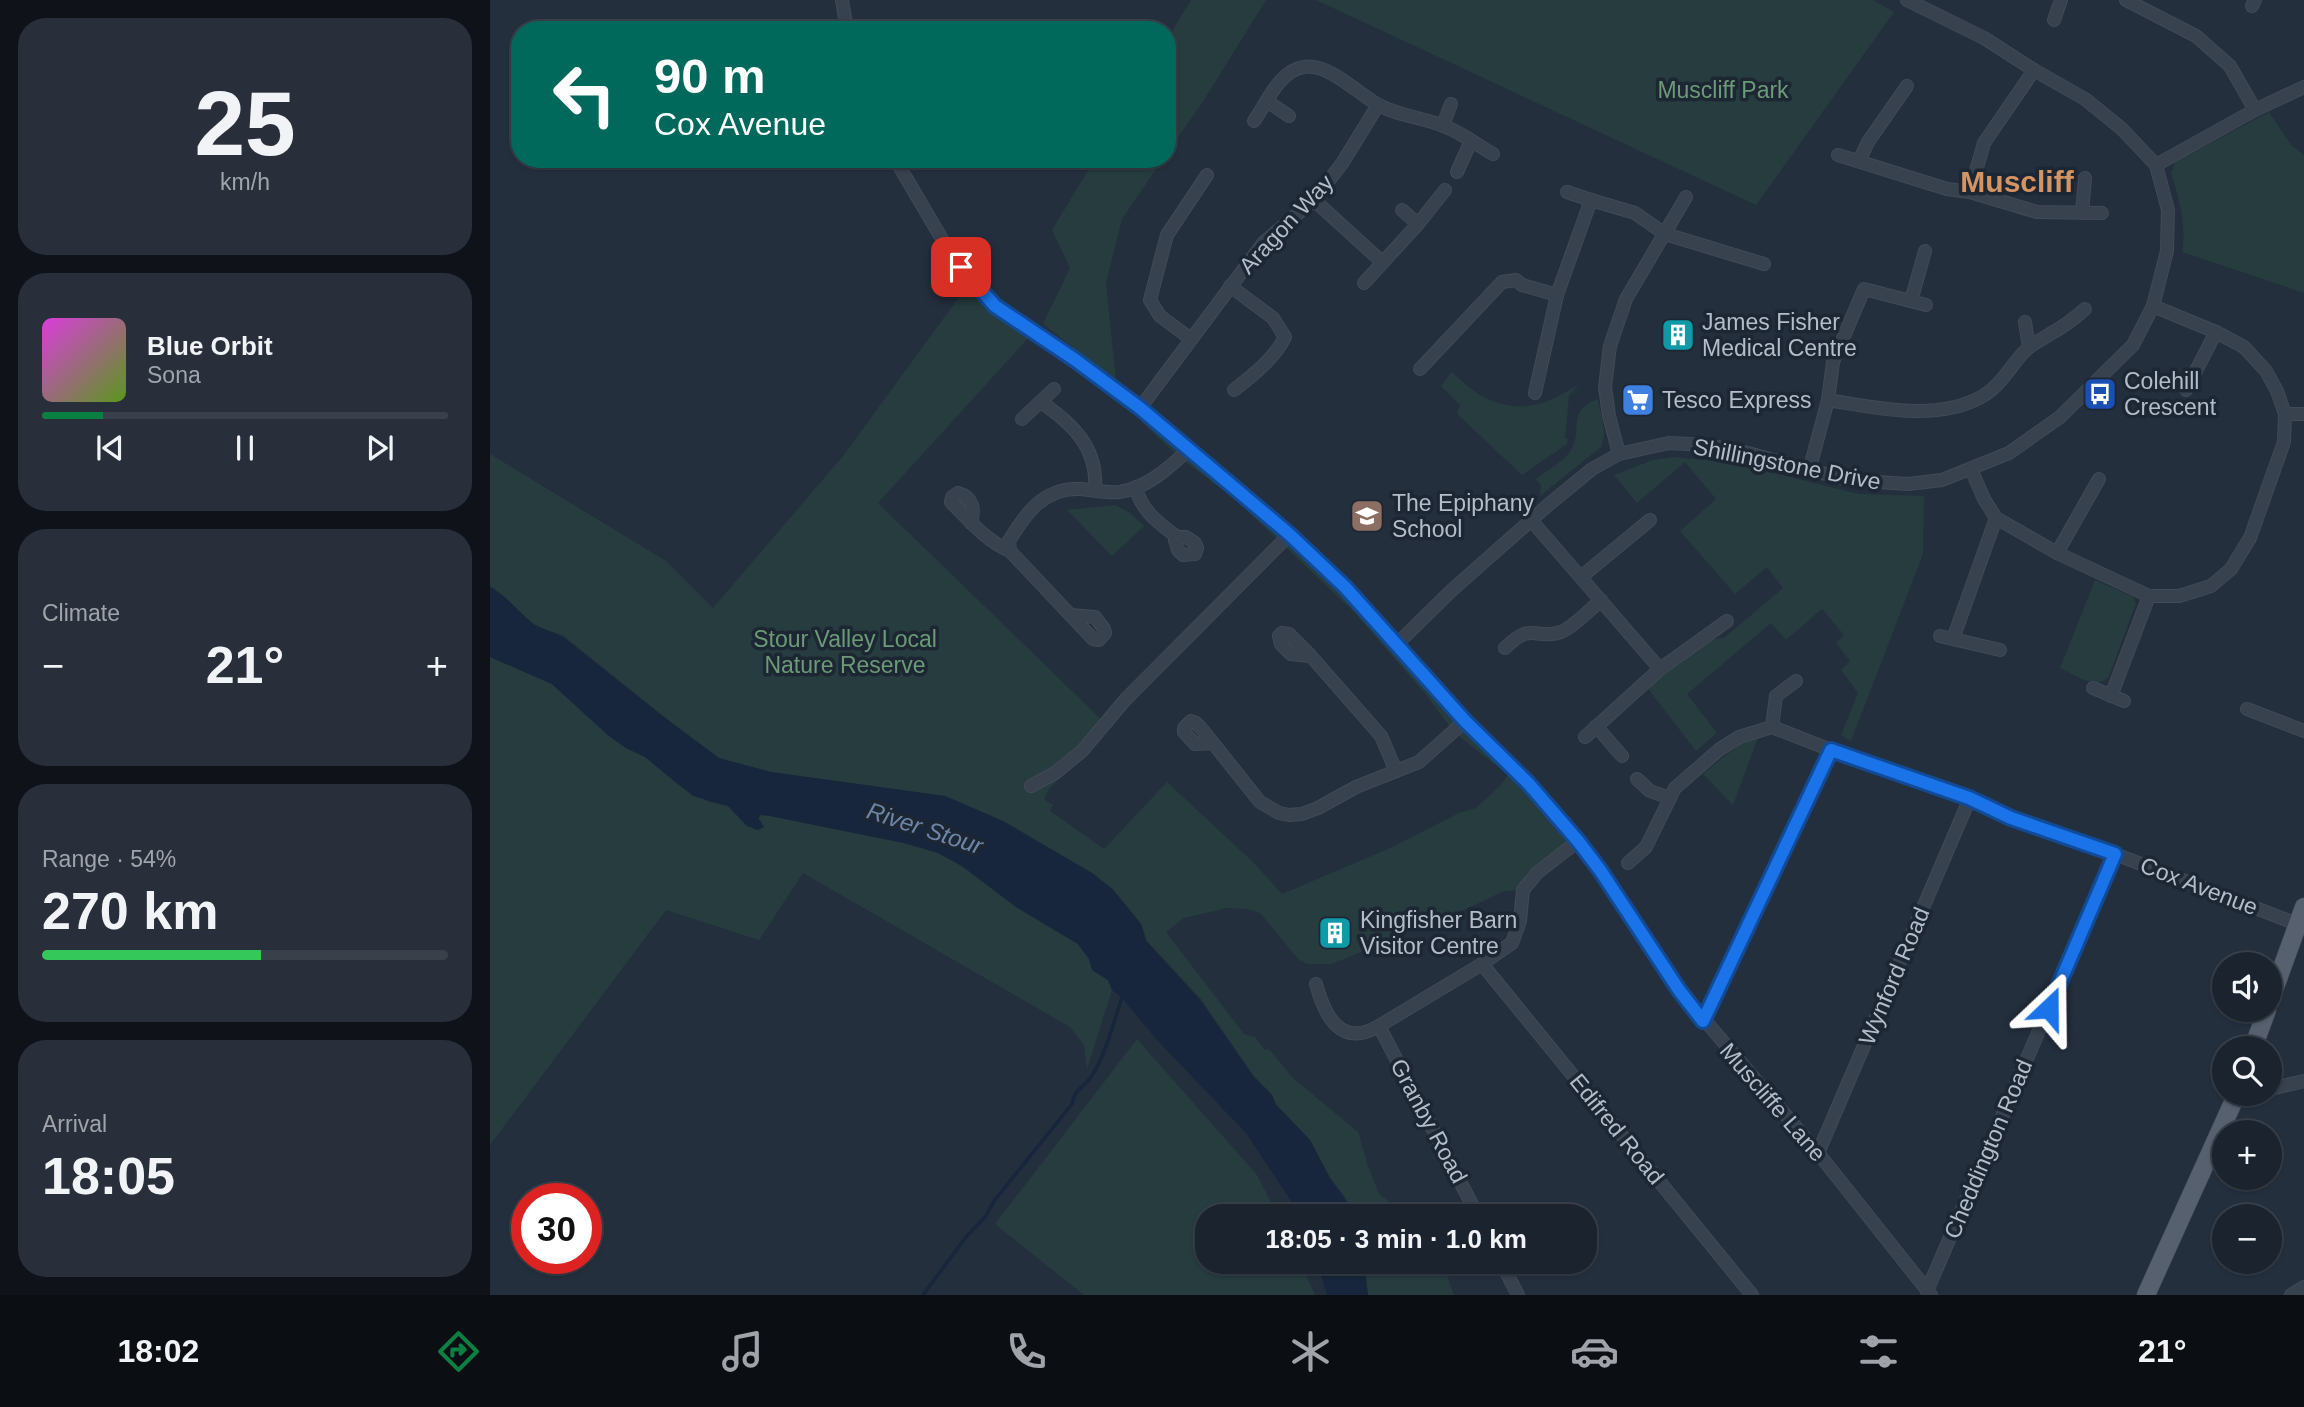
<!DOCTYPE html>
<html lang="en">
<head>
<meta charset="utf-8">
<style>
	body { margin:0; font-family:Arial,sans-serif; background:#282f3a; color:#f1f3f6; height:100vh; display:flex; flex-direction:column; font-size:26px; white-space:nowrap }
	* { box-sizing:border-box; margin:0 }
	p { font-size:23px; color:#a0a4aa }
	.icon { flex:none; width:38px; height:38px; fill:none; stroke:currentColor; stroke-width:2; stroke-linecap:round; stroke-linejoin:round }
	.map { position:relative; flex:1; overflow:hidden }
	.details { display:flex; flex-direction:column; gap:18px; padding:18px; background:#0f1319; width:490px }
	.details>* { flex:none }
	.banner { position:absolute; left:21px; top:21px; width:665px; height:147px; border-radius:28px; box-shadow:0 2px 5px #0004,0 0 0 2px #39404a; background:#00695c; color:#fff; overflow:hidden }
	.controls { position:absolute; left:1722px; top:952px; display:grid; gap:14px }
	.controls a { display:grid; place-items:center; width:70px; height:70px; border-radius:50%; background:#1b232e; box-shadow:0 2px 5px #0004,0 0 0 2px #39404a; font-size:35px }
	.speed { position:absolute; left:21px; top:1183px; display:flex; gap:14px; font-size:35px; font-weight:700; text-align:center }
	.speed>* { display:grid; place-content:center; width:91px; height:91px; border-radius:50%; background:#1b232e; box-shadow:0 2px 5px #0004,0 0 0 2px #39404a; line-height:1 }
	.speed .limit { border:10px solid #d22; background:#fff; color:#111 }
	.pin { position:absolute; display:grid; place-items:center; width:60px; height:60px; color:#fff; margin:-30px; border-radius:14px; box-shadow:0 4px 10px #0006 }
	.me { position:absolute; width:77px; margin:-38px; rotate:23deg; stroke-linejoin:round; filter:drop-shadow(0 0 5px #0008) }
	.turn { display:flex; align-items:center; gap:24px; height:147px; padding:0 28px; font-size:32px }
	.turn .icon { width:91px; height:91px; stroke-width:2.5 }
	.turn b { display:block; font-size:49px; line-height:60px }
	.big { font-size:52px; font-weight:700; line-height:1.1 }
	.details .tile { flex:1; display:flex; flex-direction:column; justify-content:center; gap:10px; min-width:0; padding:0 24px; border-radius:28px; background:#282f3a }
	.details .dial { align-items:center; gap:0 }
	.dial b { font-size:91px; line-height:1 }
	.song { display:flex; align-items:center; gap:21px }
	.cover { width:84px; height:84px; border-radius:10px; background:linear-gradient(135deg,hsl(300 70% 55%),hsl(90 70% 35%)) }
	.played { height:7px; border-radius:4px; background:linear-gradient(90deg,#0b8043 15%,#39404a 15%) }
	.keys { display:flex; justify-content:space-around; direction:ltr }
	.heat { display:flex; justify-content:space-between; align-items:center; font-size:38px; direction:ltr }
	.charge { height:10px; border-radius:5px; background:linear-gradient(90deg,#34c759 54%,#39404a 0) }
	.trip { position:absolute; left:705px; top:1204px; width:402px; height:70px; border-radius:28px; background:#1b232e; box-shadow:0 2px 5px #0004,0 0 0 2px #39404a; font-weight:700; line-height:70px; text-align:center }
	.menu { display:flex; height:112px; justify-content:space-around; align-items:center; background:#0b0e12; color:#a0a4aa }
	.menu .icon { width:49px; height:49px }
	.menu .selected { color:#0b8043 }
	.menu b { font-size:32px; color:#f1f3f6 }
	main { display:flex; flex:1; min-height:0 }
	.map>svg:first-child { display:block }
	.green { fill:#263c3f }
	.water { fill:#17263c }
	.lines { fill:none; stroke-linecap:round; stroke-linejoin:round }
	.stream { stroke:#17263c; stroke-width:3.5 }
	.minor-casing { stroke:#414a57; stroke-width:14 }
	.primary-casing { stroke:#414a57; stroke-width:19 }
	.minor { stroke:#38414e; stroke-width:12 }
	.primary { stroke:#56606e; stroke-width:18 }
	.route-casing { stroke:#114b97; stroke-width:18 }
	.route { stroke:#1a73e8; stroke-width:12 }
	.labels { text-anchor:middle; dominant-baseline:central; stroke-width:7; stroke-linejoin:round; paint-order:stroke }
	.park-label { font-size:23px; fill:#6b9a76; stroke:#1d2633 }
	.street-label { font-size:23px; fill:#b4bcc9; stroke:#1d2633 }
	.poi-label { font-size:23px; fill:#b4bcc9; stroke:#1d2633; text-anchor:start }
	.water-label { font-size:24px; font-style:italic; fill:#6d86a8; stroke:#1d2633 }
	.district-label { font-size:30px; font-weight:bold; fill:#d59563; stroke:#1d2633 }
</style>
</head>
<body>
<main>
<section class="details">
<div class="tile dial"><b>25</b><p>km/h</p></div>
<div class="tile">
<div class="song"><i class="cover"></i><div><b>Blue Orbit</b><p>Sona</p></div></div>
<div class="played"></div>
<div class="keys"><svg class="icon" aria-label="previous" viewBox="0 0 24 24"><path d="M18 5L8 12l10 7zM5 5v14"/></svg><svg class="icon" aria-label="pause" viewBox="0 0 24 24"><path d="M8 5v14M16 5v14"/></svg><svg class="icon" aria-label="next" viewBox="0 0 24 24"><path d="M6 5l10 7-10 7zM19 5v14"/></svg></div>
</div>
<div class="tile"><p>Climate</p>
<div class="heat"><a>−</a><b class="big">21°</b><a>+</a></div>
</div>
<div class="tile"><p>Range · 54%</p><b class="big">270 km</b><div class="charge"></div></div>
<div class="tile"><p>Arrival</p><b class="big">18:05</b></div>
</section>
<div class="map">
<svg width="1814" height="1295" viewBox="0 0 1814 1295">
	<rect width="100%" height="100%" fill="#242f3e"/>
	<g class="green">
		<path d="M701,0H776L712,103L677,153V39Z"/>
		<path d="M826,0H1383L1404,12L1266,205Z"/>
		<path d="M1779,112L1801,145L1814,155V293L1692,252C1697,226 1689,198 1681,173L1685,162Z"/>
		<path d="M605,159H673L632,219L616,282L626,381L553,324L580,268L562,230Z"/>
		<path d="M475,289L490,300L493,307L540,336L388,503L619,727L559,789L554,799L563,805L560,811L614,849L677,782L765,864L792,894L898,849L969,813L986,808L1010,786L1018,775L964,732L937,696L864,612L745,499L690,458L661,431L611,379L799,535L1088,841L1033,890L1014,891L987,904L842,964H817L809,960L770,913L757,909L737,908L694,918L676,932L754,1034L765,1037L775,1050L779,1049L803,1078L868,1132L878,1166L889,1194L918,1216H865L855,1197L840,1178L820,1140L786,1104L782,1095L764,1076L711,999L657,941L651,924L623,889L602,873L514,821L455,796L280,772L254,766L229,758L188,728L74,636C65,632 49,628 43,623C28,612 17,596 0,586V454L176,561L223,608L353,456Z"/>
		<path d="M961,372C972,380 984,393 996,398C1033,415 1058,404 1089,384L1079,396L1075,438L1078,439L1077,444L1032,475L967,414L970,405L951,386Z"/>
		<path d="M1108,399C1110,414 1118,433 1111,447L1050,496L1051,485L1046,479C1057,470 1074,462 1081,450C1094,428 1075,412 1108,399Z"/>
		<path d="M1183,457L1240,462L1368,494L1434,496L1433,554L1361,741L1351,735L1368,693L1351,670L1360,661L1346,643L1354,635L1332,609L1296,640L1281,623L1197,694L1227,733L1206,751L1156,686L1212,640L1234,638L1293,588L1277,567L1245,594L1190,531L1226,499L1195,462L1147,503L1124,475L1163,460Z"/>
		<path d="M625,505L640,513L654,526L622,556L577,510Z"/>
		<path d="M1605,580L1643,597L1646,603L1619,676C1607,692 1585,674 1570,668Z"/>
		<path d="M0,657L62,684L119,736L136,748L155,757L191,787L219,802L238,806L257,826L268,830L272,822L268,819L271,815L280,816L414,843L448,853L472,866L526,907L588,944L599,959L602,970L618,980L622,990L597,1069L594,1045L580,1027L313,873L269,940L176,910L0,1145Z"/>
		<path d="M1269,735L1243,805L1213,774L1251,743Z"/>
		<path d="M647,1039L767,1175L788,1216H718V1262H810L825,1295H594L505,1224Z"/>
		<path d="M874,1262H952L964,1295H878Z"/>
	</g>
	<g class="water">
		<path d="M0,587C17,596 28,612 43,624C48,628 65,632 73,637L170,714L229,758L281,772L455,796L514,822L602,873L622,889L638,908L651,924L656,941L710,1000L763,1076L782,1095L786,1105L820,1140L840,1178L854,1198L864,1216H811L756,1133L667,1040L632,998L622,990L618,980L602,970L599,959L588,944L526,907L472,866L448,853L414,843L280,816L271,815L268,818L274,827L268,830L257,826L238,806L203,796L155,757L136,748L119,736L62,684L0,657Z"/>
		<path d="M827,1262H874L878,1295H837Z"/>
	</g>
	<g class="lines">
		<path class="stream" d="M433,1295L476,1237L496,1216L504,1201L582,1104C585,1088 593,1089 601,1077C617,1053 622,1025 632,998"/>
		<defs>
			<g id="minor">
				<path d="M352,0L357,30"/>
				<path d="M1636,0L1706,36L1740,66L1765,110"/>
				<path d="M1762,6L1765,0"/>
				<path d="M1564,20L1571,0"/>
				<path d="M777,101L799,116"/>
				<path d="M764,121C777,102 790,70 814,67C837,63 866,91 885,103C905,115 929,117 951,125C969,131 986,144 1003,154"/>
				<path d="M953,125L961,104"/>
				<path d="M1348,155L1457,189L1480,192L1547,212L1612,213"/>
				<path d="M405,159L462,256L505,306L650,408L799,535L855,587L975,721L1038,783L1110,870L1189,990L1328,1153L1441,1295"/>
				<path d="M1369,161L1378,142L1417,86"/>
				<path d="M1666,165L1765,110L1814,87"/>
				<path d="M967,172L981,141"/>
				<path d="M1077,192L1101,200"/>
				<path d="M1480,192L1494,143L1544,70"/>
				<path d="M824,200L892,262"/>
				<path d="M912,210L928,224"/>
				<path d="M1592,213L1595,178"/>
				<path d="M874,283L928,224L955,190"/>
				<path d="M740,286L783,318L795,337C785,358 762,376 744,390"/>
				<path d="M1421,301L1435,251"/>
				<path d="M1535,322L1539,347"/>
				<path d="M701,339L670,316L660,300L677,235L717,175"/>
				<path d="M930,369L1012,282L1026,280L1032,285L1067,295"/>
				<path d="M1696,390L1726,332"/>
				<path d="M1045,393L1067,295L1101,200L1145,213L1175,234L1274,264"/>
				<path d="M1338,400C1386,408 1448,422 1493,396C1512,385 1521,364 1537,349C1543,343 1553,339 1560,334C1573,327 1584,319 1595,309"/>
				<path d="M551,402C584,425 608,448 605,490"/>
				<path d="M650,408L774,242L824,200L853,162L888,105"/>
				<path d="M1795,414H1814"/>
				<path d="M532,419L564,389"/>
				<path d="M1129,454L1119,416L1115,387L1120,346L1136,299L1196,197"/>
				<path d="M1481,469L1494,499L1506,518L1567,553L1659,596H1689L1721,586L1741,569L1760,538L1794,442L1795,414L1787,391L1776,371L1754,347L1726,332L1663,306"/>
				<path d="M1319,471L1338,400L1343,362L1374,289L1436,305"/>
				<path d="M646,487C650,510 669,523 687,537L685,540L688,550L693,555L705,554L707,548L705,543L696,537H687"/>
				<path d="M1041,520L1170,669"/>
				<path d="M481,523C485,509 483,497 468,493L462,497L461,502C480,521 495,540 520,551"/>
				<path d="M1567,553L1609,479"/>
				<path d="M1091,577L1160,520"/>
				<path d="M580,615L605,617L614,629L615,633L609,640L603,639L520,551L519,541C536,513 554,487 590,489C603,490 616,493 629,492C656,489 679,468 698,450"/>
				<path d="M1450,636L1510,650"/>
				<path d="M1463,639L1506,518"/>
				<path d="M907,644L962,590L1057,506L1102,469L1129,454L1179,443L1217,445L1254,452L1358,480L1418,484L1452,480L1519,453L1570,417L1643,345L1663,306L1677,251L1678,210L1666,165L1632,129L1595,99L1544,70L1494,38L1417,0"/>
				<path d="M1015,648C1043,620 1044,641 1071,632C1082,628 1101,609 1111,600"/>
				<path d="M820,656L801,654L791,644L789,636L792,633L799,634L820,655L891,736L906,771"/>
				<path d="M1603,688L1634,701"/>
				<path d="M1621,696L1659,596"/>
				<path d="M1757,709L1814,731"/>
				<path d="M1106,726L1132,756"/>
				<path d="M1282,727L1286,696L1306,681"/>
				<path d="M1095,737L1170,669L1237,621"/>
				<path d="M722,743L705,744L694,732V728L701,721L706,723L711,728L770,802L789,813L799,815L812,814L828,808L866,787L929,762L975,721"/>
				<path d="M1147,779L1160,791L1180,798"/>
				<path d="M541,786L565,773L592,751L635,700L799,535"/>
				<path d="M1138,863L1156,847L1185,788L1230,749L1249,737L1282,727L1341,750"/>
				<path d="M992,964L1262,1295"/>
				<path d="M826,984C835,1017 851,1048 889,1026"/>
				<path d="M1213,1021L1341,750L1480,798L1521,818L1625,854L1807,924"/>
				<path d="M1780,1089L1814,1081"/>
				<path d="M1745,1098L1761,1094"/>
				<path d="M1328,1153L1480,798"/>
				<path d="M988,1216L889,1026L992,964L1022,943L1030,921L1033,890L1047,873L1088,841"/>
				<path d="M1011,1262L1028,1295"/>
				<path d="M1437,1291L1625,854"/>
				<path d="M1801,1295L1814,1287"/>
			</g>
			<g id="primary">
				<path d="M1780,1001L1814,907"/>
				<path d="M1763,1048L1777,1010"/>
				<path d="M1656,1295L1745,1098"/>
			</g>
		</defs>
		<use href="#minor" class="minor-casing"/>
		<use href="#primary" class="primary-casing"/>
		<use href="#minor" class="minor"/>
		<use href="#primary" class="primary"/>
	</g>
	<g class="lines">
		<defs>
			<path id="route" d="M471,267L505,306L584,359L650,408L799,534L855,587L975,721L1038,783L1088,841L1110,870L1189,990L1213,1021L1341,750L1479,798L1521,818L1625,854L1559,1008"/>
		</defs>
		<use href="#route" class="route-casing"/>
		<use href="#route" class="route"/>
	</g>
	<defs>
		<symbol id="building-square" viewBox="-11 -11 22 22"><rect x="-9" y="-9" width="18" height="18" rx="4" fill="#0f9aa8" stroke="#1d2633"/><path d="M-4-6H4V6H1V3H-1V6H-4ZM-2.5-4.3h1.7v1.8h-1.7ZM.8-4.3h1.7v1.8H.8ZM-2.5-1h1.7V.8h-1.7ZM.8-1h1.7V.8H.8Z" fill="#fff"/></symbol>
		<symbol id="bus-square" viewBox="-11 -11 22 22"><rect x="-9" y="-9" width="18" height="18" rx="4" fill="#1a4fb4" stroke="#1d2633"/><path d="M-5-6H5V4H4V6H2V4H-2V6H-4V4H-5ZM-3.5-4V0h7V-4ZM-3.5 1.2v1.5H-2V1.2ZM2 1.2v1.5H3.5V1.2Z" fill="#fff"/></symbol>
		<symbol id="supermarket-square" viewBox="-11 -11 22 22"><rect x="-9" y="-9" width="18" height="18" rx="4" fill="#3f7fe0" stroke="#1d2633"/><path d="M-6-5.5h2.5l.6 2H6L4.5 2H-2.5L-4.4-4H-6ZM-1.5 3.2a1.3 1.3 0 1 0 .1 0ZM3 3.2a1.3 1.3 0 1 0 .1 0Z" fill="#fff"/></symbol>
		<symbol id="school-square" viewBox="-11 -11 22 22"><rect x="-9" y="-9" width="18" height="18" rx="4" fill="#8d6e63" stroke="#1d2633"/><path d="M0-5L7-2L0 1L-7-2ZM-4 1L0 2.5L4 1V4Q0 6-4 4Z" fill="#fff"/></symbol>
	</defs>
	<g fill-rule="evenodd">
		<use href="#building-square" x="1169" y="316" width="38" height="38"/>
		<use href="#bus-square" x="1591" y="375" width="38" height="38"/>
		<use href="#supermarket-square" x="1129" y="381" width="38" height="38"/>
		<use href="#school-square" x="858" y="497" width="38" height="38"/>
		<use href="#building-square" x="826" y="914" width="38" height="38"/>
	</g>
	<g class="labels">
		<g class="park-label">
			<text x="1233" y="90">Muscliff Park</text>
			<text x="355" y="639">Stour Valley Local<tspan x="355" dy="26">Nature Reserve</tspan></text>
		</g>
		<g class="street-label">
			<text transform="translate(796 224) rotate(-47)">Aragon Way</text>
			<text transform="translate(1297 464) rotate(11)">Shillingstone Drive</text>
			<text transform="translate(1709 886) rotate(21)">Cox Avenue</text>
			<text transform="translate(1404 976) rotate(-67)">Wynford Road</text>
			<text transform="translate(1283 1102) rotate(49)">Muscliffe Lane</text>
			<text transform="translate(939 1121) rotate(62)">Granby Road</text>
			<text transform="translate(1127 1129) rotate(51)">Edifred Road</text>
			<text transform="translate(1498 1149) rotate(-67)">Cheddington Road</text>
		</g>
		<g class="poi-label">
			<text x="1212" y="322">James Fisher<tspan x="1212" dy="26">Medical Centre</tspan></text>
			<text x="1634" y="381">Colehill<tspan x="1634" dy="26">Crescent</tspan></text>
			<text x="1172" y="400">Tesco Express</text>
			<text x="902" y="503">The Epiphany<tspan x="902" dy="26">School</tspan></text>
			<text x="870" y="920">Kingfisher Barn<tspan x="870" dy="26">Visitor Centre</tspan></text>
		</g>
		<g class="water-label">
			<text transform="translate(435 828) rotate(18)">River Stour</text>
		</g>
		<g class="district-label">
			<text x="1527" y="181">Muscliff</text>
		</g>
	</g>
</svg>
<div class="controls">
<a><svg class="icon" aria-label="sound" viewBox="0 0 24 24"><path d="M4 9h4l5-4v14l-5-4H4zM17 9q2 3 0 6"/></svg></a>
<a><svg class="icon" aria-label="search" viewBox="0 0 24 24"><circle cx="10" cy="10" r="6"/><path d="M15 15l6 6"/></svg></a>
<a>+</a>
<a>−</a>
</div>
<div class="speed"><div class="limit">30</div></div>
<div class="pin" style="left:471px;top:267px;background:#d93025"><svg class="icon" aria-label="arrive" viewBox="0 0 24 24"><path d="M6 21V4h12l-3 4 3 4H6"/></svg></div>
<svg class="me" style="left:1559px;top:1008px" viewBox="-20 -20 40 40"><path d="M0-17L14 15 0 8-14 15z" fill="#1a73e8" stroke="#fff" stroke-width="4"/></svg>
<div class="trip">18:05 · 3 min · 1.0 km</div>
<div class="banner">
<div class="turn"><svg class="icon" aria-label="left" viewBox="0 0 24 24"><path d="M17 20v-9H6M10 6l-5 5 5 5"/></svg><div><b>90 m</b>Cox Avenue</div></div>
</div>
</div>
</main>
<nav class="menu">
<b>18:02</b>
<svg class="icon selected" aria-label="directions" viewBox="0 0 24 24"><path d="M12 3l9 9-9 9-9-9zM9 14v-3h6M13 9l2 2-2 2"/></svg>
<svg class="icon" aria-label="music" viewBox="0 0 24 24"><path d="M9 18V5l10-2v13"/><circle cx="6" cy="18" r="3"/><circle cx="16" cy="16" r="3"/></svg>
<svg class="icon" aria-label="phone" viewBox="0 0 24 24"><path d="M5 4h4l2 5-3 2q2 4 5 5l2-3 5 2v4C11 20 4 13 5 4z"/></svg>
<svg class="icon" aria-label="climate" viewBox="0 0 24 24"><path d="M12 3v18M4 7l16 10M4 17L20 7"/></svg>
<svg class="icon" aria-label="car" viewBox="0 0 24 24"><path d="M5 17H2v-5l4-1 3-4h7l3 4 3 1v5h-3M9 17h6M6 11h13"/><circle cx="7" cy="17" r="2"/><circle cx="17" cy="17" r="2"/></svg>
<svg class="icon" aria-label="filters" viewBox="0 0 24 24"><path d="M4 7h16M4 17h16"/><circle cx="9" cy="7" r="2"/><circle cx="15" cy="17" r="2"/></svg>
<b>21°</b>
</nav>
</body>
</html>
